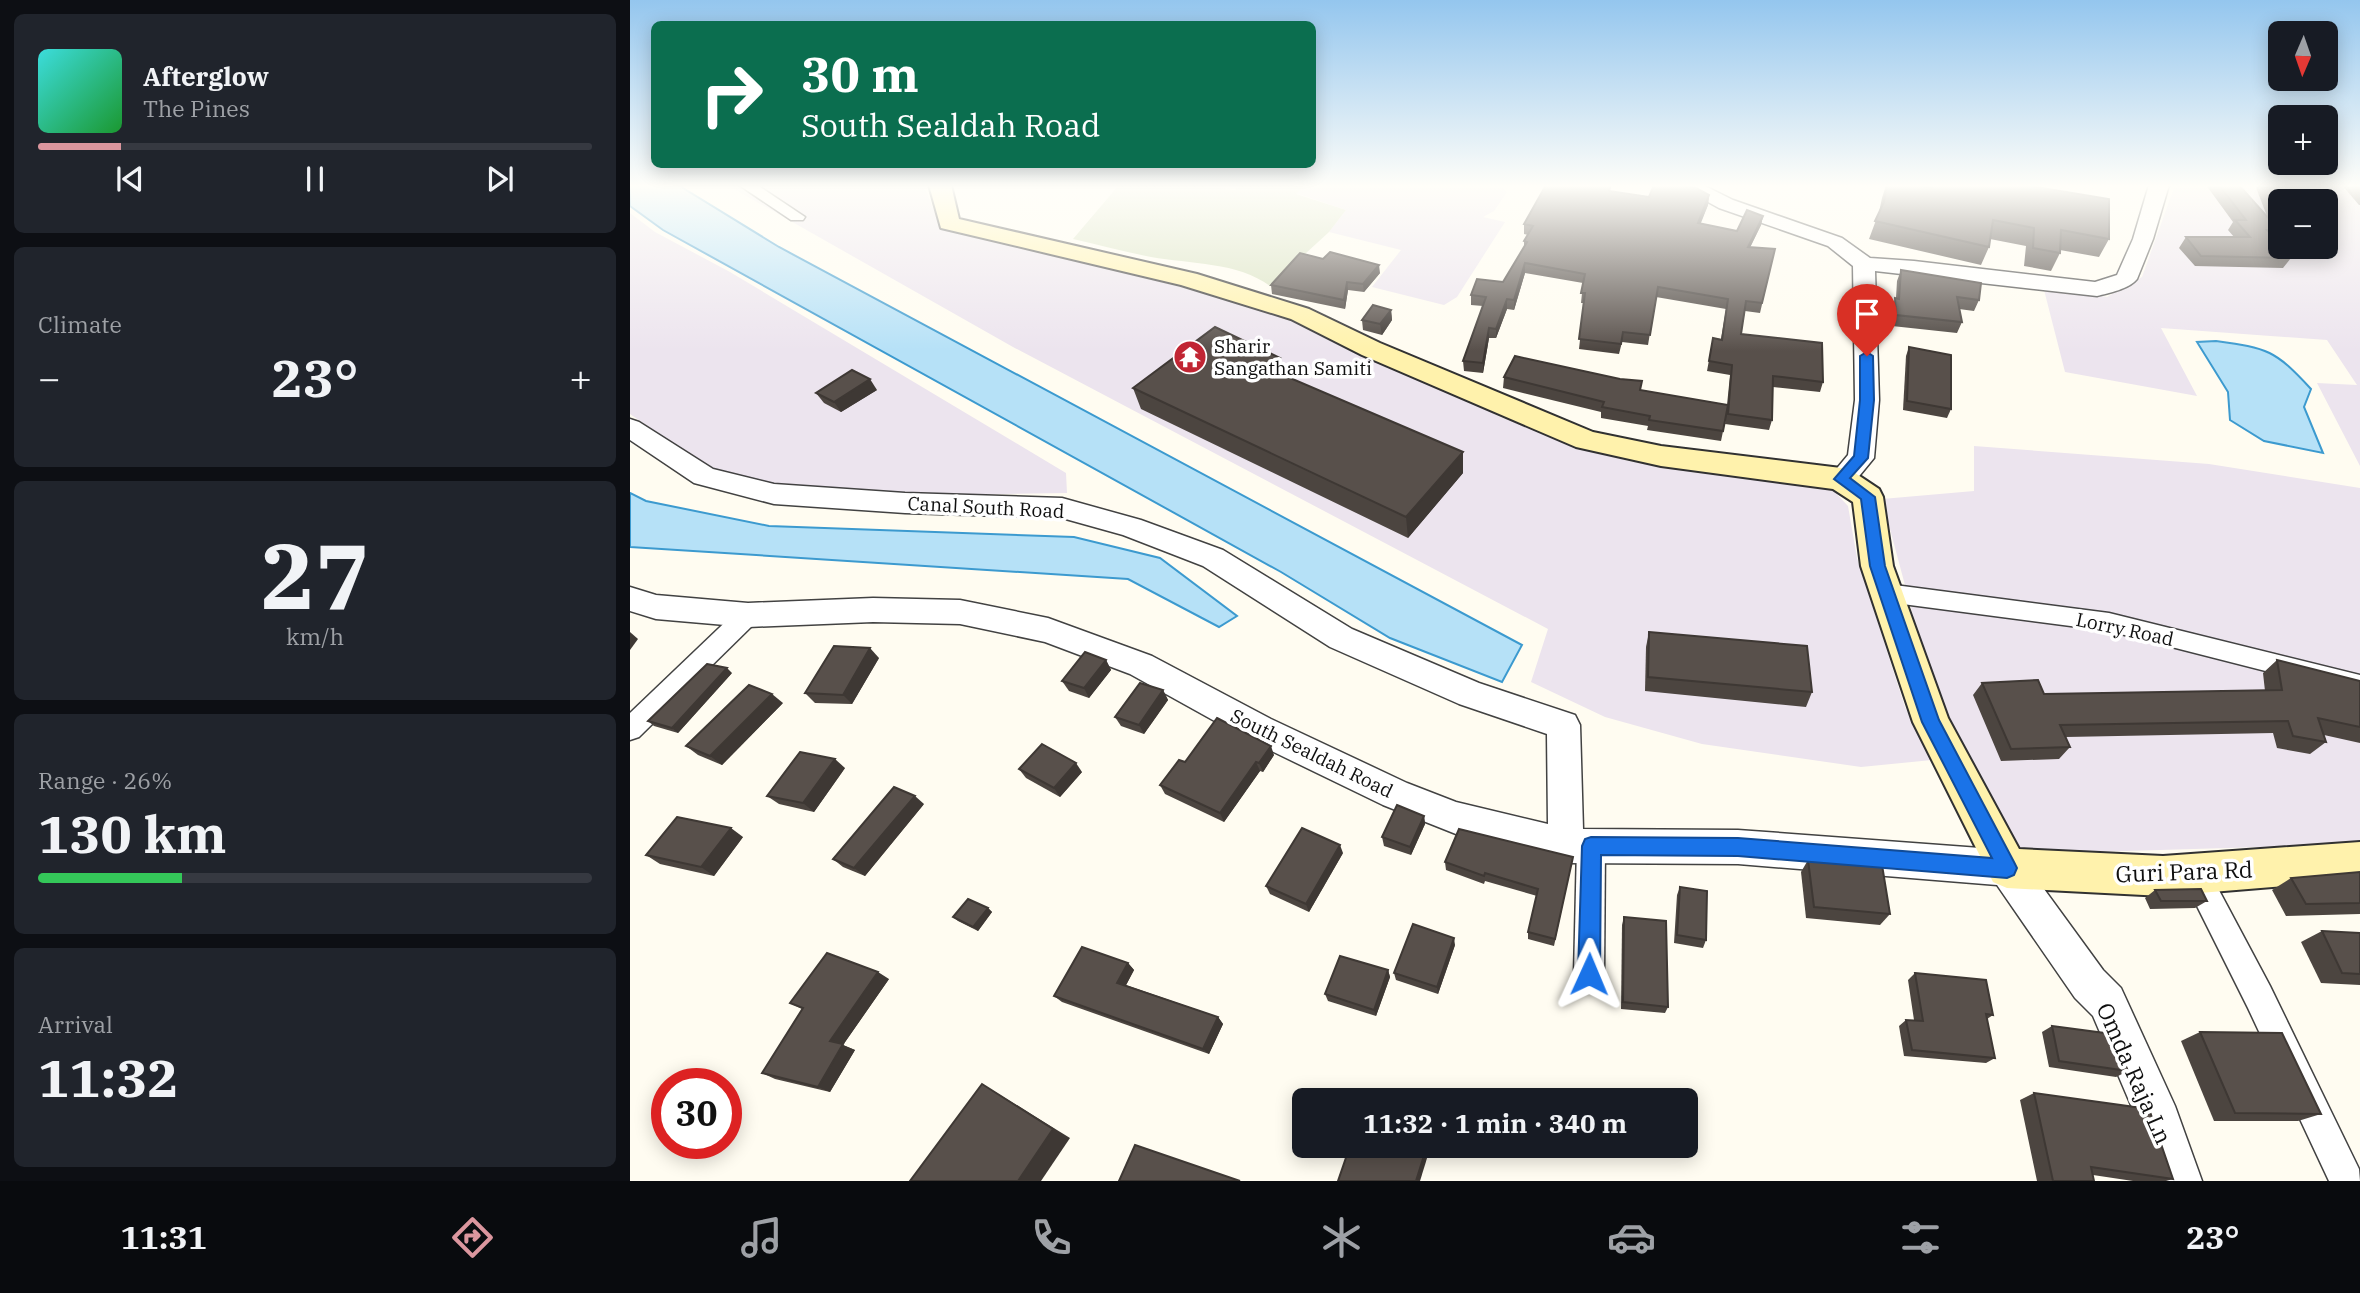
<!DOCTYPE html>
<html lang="en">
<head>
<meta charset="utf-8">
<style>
	body { margin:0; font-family:"IBM Plex Serif",serif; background:#20242c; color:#f1f3f6; height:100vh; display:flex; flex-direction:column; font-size:26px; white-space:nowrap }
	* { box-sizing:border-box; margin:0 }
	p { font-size:23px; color:#9ea1a6 }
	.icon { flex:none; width:38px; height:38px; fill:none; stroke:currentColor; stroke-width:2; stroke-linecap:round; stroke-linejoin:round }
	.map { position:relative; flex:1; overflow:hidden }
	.sheet { display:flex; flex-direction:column; gap:14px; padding:14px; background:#0d0f14; width:630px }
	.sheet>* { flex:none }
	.hud { position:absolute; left:21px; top:21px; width:665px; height:147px; border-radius:10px; box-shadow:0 4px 18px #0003; background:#0b6e4f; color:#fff; overflow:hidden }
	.needle { width:46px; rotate:182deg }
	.controls { position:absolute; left:1638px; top:21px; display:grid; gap:14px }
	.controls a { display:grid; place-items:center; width:70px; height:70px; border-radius:10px; background:#171b24; box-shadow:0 4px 18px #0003; font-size:35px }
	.speed { position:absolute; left:21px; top:1068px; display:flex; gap:14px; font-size:35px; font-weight:700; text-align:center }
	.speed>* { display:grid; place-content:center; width:91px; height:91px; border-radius:50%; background:#171b24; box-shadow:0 4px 18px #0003; line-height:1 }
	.speed .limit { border:10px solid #d22; background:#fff; color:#111 }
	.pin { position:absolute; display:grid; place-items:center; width:60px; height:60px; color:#fff; margin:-72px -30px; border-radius:50% 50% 50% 0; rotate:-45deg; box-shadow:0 0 7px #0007 }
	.pin .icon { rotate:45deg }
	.me { position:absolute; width:77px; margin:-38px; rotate:1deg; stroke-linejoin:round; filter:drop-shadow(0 0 5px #0008) }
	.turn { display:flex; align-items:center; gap:24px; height:147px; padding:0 35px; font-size:32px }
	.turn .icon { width:91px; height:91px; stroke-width:2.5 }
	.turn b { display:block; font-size:49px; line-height:60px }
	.big { font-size:52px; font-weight:700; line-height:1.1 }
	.sheet .tile { flex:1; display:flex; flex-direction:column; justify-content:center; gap:10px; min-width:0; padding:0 24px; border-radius:10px; background:#20242c }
	.sheet .dial { align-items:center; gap:0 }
	.dial b { font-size:91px; line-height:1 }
	.song { display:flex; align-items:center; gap:21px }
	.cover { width:84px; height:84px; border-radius:10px; background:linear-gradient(135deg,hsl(180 70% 55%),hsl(130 70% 35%)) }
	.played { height:7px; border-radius:4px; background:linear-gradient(90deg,#db969e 15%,#363941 15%) }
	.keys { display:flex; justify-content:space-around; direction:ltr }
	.heat { display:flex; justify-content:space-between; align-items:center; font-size:38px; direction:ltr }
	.charge { height:10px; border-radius:5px; background:linear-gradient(90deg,#34c759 26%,#363941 0) }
	.trip { position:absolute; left:662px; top:1088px; width:406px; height:70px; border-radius:10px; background:#171b24; box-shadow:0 4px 18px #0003; font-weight:700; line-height:70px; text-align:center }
	.menu { display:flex; height:112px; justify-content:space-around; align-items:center; background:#090b0e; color:#9ea1a6 }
	.menu .icon { width:49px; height:49px }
	.menu .active { color:#db969e }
	.menu b { font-size:32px; color:#f1f3f6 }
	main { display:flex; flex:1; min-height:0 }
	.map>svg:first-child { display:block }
	.industrial { fill:#ece4ee; fill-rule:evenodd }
	.cemetery { fill:#d9e2c2 }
	.water { fill:#b6e1f7; stroke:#3c9acf; stroke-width:2 }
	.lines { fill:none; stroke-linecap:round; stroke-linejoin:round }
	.minor-casing { stroke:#424242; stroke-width:3 }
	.tertiary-casing { stroke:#424242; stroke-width:3 }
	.secondary-casing { stroke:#313131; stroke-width:4 }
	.minor { fill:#fff; fill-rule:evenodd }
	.tertiary { fill:#fff; fill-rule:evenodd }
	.secondary { fill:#fff2ac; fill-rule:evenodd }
	.wall { fill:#4c4540 }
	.shaded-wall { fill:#3e3834 }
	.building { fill:#58504b; stroke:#3e3834; stroke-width:2 }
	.route { fill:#1a73e8; stroke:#114b97; stroke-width:2 }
	.labels { text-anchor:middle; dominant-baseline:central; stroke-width:7; stroke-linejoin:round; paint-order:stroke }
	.poi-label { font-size:19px; fill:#0f0f0f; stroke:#fff; text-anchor:start }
	.street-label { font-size:19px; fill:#0f0f0f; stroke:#fff }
	.near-street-label { font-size:23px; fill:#0f0f0f; stroke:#fff }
</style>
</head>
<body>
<main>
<section class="sheet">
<div class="tile">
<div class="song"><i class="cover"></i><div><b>Afterglow</b><p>The Pines</p></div></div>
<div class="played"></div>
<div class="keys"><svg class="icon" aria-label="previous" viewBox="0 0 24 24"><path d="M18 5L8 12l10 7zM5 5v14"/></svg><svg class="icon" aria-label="pause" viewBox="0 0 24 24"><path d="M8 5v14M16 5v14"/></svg><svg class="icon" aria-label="next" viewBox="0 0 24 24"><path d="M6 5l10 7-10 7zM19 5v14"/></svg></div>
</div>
<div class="tile"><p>Climate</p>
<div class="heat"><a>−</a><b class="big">23°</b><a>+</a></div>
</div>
<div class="tile dial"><b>27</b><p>km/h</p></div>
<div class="tile"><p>Range · 26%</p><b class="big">130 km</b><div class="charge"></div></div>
<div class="tile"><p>Arrival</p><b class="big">11:32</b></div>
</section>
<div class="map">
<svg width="1730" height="1181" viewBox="0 0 1730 1181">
	<rect width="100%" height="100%" fill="#fffcf1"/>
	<g class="industrial">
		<path d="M97,185H294L310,226L653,313L683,332L816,388L870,417L998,461L1202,489L1218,506L1227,558L1275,707L1302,760L1231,767L1072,744L975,717L901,682L918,629L383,347Z"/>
		<path d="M675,185H871L877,192L864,211L853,217L875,222L827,297L814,305L742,287L771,250L699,232L716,210L666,193Z"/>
		<path d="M1545,185H1730V466L1687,383L1727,385L1697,340L1531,328L1567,396L1435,372L1413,286L1477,297L1512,277ZM1650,201H1696V247H1650Z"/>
		<path d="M0,213L25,232L100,272L436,473L437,493L317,495L156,487L82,470L0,414Z"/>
		<path d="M1344,446L1579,464L1730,488V844L1393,854L1312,724L1252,499L1344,491Z"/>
	</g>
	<path class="cemetery" d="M489,185H564L605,190L612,185H675L666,194L716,210L699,232L640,286C608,262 560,264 521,257C495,252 469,245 443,239Z"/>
	<g class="water">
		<path d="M0,185H48L149,247L892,645L872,682L760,638L651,572L33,230L0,206Z"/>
		<path d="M1586,341C1638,348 1645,350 1681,389L1674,407L1693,453L1634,441L1600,420L1598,392L1567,342Z"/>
		<path d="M0,493L16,501L139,526L444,537L530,558L607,616L589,627L498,579L0,547Z"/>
	</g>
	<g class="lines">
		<defs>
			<g id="minor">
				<path d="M109,185H127L175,217L173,220H161Z"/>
				<path d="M1257,584L1479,613L1730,675V695L1479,631L1257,602L1249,599L1246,593L1249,587Z"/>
				<path d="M118,606L126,608L130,615L126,622L9,737L0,740V713L110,608Z"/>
				<path d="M961,833L971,837L975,846L974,974L970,985L959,989L948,985L944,974L947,846L951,837Z"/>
				<path d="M1565,860L1575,864L1640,986L1729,1169L1730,1181H1699L1618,1008L1551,874L1555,864Z"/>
			</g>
			<g id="tertiary">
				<path d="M1047,185H1073L1103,200L1212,238L1240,258L1284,261L1465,282L1487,275L1503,239L1519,185H1539L1523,239L1507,279C1499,289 1479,293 1467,296L1245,271L1249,400L1244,458L1221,486L1211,488L1201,486L1198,479L1218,455L1225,400L1223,266L1198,246L1089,208Z"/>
				<path d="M0,419L9,422L83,469L144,484L275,493L432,498L511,520L593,550L722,629L849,683L945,715L950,725L953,829L1108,830L1377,850L1390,856L1473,970L1491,988L1545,1106L1572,1181H1528L1509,1124L1463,1016L1445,998L1367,885L1108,864L936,863L826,834L753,805L617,739L500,674L415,642L330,624L243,622L118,627L26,619L0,611V587L26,595L118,603L243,598L330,600L418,618L522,656L641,719L777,783L826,802L918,824L917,734L829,704L700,647L573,566L493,535L432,518L275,513L144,504L64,483L0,440Z"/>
			</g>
			<path id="secondary" d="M299,185H321L329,219L567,274L679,309L750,343L963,432L1031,446L1211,468L1222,471L1249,489L1253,497L1263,566L1318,718L1389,849L1533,856L1730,842V880L1533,896L1377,888L1363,882L1283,722L1231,566L1223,502L1203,489L1031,466L946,447L732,355L661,319L551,285L311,228Z"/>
		</defs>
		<use href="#minor" class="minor-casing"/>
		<use href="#tertiary" class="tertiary-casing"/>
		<use href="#secondary" class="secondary-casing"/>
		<use href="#minor" class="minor"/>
		<use href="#tertiary" class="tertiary"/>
		<use href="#secondary" class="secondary"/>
	</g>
	<g class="wall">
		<path d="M916,185H982L980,191L1019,197L1079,195L1078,205L1070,224L1107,231L1133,216L1131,225L1120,247L1145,249L1130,313L1115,311L1111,334L1193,382L1190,392L1143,387L1142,420L1139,430L1095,424L1096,417L1091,441L1017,430L1018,426L971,418V412L873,388L874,377L1011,390L1097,405L1100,375L1077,371L1083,338L1091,339L1096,309L1026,297L1018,345L992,342L989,354L949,349L954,303H951L953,283L895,273L884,310L877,309L866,338H859L853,373L834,371L833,361L853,306L841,305V295L873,282L894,247V241L898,235L894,234V224Z"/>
		<path d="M1256,185H1290L1299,187V185H1395L1479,239L1469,257L1430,250V253L1421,271L1394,266L1396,246L1360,239L1359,247L1351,265L1239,239L1249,212L1252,198Z"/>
		<path d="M1576,185H1609L1649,230L1644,238L1661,258L1653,268L1565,266L1549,248L1556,237H1604L1598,230L1603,222Z"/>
		<path d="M1625,185H1678L1650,201V217L1637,216Z"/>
		<path d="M1712,185H1730V205H1729Z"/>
		<path d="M1271,270L1349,300L1344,311L1329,309L1332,322L1327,333L1262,326L1261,309L1266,298L1267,281Z"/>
		<path d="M750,273L734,292L718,290L715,309L642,294L641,285Z"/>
		<path d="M761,310L762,320L752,335L733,330L732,320Z"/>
		<path d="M1279,347L1321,409L1317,418L1273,410L1276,356Z"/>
		<path d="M650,358L654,376L833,473L778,538L511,409L503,388Z"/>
		<path d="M247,390L211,412L194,403L186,393Z"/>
		<path d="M1019,632L1182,692L1176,707L1015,691L1016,647Z"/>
		<path d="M249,658L222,704L185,703L175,693Z"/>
		<path d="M476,660L481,670L459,698L439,691L432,681Z"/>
		<path d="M1647,660L1730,681V743L1694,735L1696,742L1680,754L1647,748L1643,733L1436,737L1440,747L1429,759L1371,761L1343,695L1352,683L1414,694L1635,691L1633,673Z"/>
		<path d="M102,673L48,733L24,726L18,721Z"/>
		<path d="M533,690L538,700L514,734L491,726L485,717Z"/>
		<path d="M153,703L92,765L68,755L56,746Z"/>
		<path d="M644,755L633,772L630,771L594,822L535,794L530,785L555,762Z"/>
		<path d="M215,768L184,812L149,804L137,796Z"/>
		<path d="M389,769L452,772L430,797L396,778Z"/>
		<path d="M294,804L235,876L213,867L203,859Z"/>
		<path d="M794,816L795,824L781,855L754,846L752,837Z"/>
		<path d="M113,837L84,876L30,864L16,855Z"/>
		<path d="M713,853L679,912L640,894L636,886Z"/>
		<path d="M943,857L924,946L898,939V932L907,896L855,881L854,884L816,870L815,862Z"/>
		<path d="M1178,860L1260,914L1250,925L1176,918L1171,872Z"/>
		<path d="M1730,872V914L1656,916L1642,890L1661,878Z"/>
		<path d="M1050,887L1076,940L1073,948L1044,943L1047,895Z"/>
		<path d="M1525,890L1577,901L1565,908L1520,909L1515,898Z"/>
		<path d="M358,908L362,912L348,931L328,921L323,917Z"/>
		<path d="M994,917L1038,1007L1035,1013L991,1009L992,925Z"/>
		<path d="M1692,931L1730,933V985L1691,983L1671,942Z"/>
		<path d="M825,945L808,994L766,980L764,973Z"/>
		<path d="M498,963L504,970L496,985L588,1017L593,1024L579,1054L432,1002L424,996Z"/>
		<path d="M758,970L760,977L746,1016L698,1001L695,994Z"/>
		<path d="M1285,973L1363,1015L1357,1019L1365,1058L1356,1063L1274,1056L1269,1026L1276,1020H1284L1278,980Z"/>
		<path d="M259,979L213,1045L225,1050L200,1092L145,1079L132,1073L172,1009L160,1003Z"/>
		<path d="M1422,1026L1498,1071L1486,1077L1419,1067L1412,1032Z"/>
		<path d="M1570,1032L1691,1114L1668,1121H1584L1551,1041Z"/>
		<path d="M1404,1093L1543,1179L1536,1181H1503L1463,1175L1464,1181H1407L1390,1100Z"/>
	</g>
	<g class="shaded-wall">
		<path d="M1079,195L1078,205L1067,233L1068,223Z"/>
		<path d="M1133,216L1131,225L1116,256L1118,247Z"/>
		<path d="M895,263V273L884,310V300Z"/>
		<path d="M749,265L750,273L734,292L733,284Z"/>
		<path d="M717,282L718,290L715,309L714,300Z"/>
		<path d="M877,299V309L866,338V329Z"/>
		<path d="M761,310L762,320L752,335L750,324Z"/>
		<path d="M859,328V338L853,373V363Z"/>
		<path d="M650,358L654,379L639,369Z"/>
		<path d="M240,379L247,390L211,412L204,402Z"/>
		<path d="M833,452V473L778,538L776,517Z"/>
		<path d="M0,632L8,639L0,650Z"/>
		<path d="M240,648L249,658L222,704L213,695Z"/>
		<path d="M476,660L481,670L459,698L454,688Z"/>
		<path d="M97,668L102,673L48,733L42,728Z"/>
		<path d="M533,690L538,700L514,734L509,725Z"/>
		<path d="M142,694L153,703L92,765L80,756Z"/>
		<path d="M641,746L644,755L633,772L629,763Z"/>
		<path d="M205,759L215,768L184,812L173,803Z"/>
		<path d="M626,762L630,771L594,822L590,813Z"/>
		<path d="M446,763L452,772L430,797L424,788Z"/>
		<path d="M285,796L294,804L235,876L224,868Z"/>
		<path d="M794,816L795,824L781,855L780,847Z"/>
		<path d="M101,828L113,837L84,876L71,867Z"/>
		<path d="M710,845L713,853L679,912L676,904Z"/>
		<path d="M358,908L362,912L348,931L343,927Z"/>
		<path d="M824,938L825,945L808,994L807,987Z"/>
		<path d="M498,963L504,970L494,989L487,983Z"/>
		<path d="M758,970L760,977L746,1016L744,1010Z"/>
		<path d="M248,972L259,979L213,1045L225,1050L200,1092L188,1087L200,1041Z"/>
		<path d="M588,1017L593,1024L579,1054L573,1049Z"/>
		<path d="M352,1084L440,1138L411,1181H388Z"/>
		<path d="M796,1149L798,1155L790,1181H786Z"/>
	</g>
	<g class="building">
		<path d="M916,185H980L979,191L1019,197L1024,185H1051L1066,188L1079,195L1068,223L1107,231L1117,210L1133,216L1118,247L1145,249L1132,303L1116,301L1111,334L1192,343L1193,382L1143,376L1142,420L1098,414L1102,365L1079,361L1083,338L1092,340L1098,299L1028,287L1020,335L993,332L991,344L949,339L955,293H951L955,274L895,263L884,300L877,299L866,329L859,328L853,363L833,361L856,297L841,295L847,279L873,282L897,242L894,241L903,226L894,224Z"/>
		<path d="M1257,185H1290L1302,188V185H1395L1479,199V239L1431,230L1430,253L1403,248L1404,228L1363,220L1359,247L1245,221L1254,202Z"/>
		<path d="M1589,185H1609L1649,230H1637L1661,258L1571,256L1556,237H1620L1605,220H1616Z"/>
		<path d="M1641,185H1677L1685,201H1647Z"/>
		<path d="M700,252L749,265L733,284L717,282L714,300L641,285L670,253L693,259Z"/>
		<path d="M1271,270L1351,283L1349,300L1327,297L1332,322L1266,315L1265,298L1269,299Z"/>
		<path d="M743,305L761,310L750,324L732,320Z"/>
		<path d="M585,327L650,358L639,369L833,452L776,517L503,388Z"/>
		<path d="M1279,347L1321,355V409L1277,401Z"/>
		<path d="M885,356L990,379L1012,381L1010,390L1098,405L1093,431L1019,420L1020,416L972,407L974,402L874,377Z"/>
		<path d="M222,370L240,379L204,402L186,393Z"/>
		<path d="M1019,632L1177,646L1182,692L1018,677Z"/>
		<path d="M204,646L240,648L213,695L175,693Z"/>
		<path d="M455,652L476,660L454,688L432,681Z"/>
		<path d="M1647,660L1730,681V727L1688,718L1696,742L1663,736L1658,721L1430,725L1440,747L1381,749L1352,683L1408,680L1414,694L1652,690Z"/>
		<path d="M77,664L97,668L42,728L18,721Z"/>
		<path d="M510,683L533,690L509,725L485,717Z"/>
		<path d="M119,685L142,694L80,756L56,746Z"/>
		<path d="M587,718L641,746L629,763L626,762L590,813L530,785L549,760L555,762Z"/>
		<path d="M412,744L446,763L424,788L389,769Z"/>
		<path d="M170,752L205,759L173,803L137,796Z"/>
		<path d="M264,787L285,796L224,868L203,859Z"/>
		<path d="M767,805L794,816L780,847L752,837Z"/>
		<path d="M47,817L101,828L71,867L16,855Z"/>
		<path d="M672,828L710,845L676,904L636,886Z"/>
		<path d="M829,829L943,857L925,939L898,932L908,889L855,873L854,876L815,862Z"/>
		<path d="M1178,860L1252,865L1260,914L1184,907Z"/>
		<path d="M1730,872V903L1676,904L1661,878Z"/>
		<path d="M1050,887L1077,891L1076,940L1047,935Z"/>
		<path d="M1571,889L1577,901H1531L1525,890Z"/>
		<path d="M338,899L358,908L343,927L323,917Z"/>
		<path d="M994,917L1036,921L1038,1007L993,1002Z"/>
		<path d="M783,924L824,938L807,987L764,973Z"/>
		<path d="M1692,931L1730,933V974L1712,973Z"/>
		<path d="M452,947L498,963L487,983L588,1017L573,1049L424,996Z"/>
		<path d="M197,953L248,972L200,1041L213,1044L188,1087L132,1073L173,1008L160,1003Z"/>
		<path d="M710,956L758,970L744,1010L695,994Z"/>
		<path d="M1285,973L1356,980L1363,1015L1356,1014L1365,1058L1282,1050L1276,1020L1293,1021Z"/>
		<path d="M1422,1026L1482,1034L1498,1071L1429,1061Z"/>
		<path d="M1570,1032L1652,1033L1691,1114L1605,1113Z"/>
		<path d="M352,1084L423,1129L388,1181H280Z"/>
		<path d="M1404,1093L1519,1109L1543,1179L1461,1167L1464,1181H1423Z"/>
		<path d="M505,1145L610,1181H489Z"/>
		<path d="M720,1146H789L796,1149L786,1181H708Z"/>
	</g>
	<linearGradient id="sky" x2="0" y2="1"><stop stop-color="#94c6ee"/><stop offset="0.53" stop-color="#fffef9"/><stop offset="1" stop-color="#fffef9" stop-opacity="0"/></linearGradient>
	<rect width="1730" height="351" fill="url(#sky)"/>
	<path class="route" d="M1237,352L1243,356L1244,400L1238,458L1220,478L1245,497L1255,566L1309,720L1384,862L1387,868L1384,875L1377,878L1108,856L971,855L970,974L966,981L959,985L952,981L948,974L952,846L955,839L961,837L1108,838L1362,858L1292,722L1240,566L1231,499L1204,479L1224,456L1230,400V356Z"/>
	<defs>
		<symbol id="temple-disc" viewBox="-11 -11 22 22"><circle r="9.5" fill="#c12533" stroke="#fff"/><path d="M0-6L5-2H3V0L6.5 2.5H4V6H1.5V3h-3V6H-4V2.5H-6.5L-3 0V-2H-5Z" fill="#fff"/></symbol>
	</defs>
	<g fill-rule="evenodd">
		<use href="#temple-disc" x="541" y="338" width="38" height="38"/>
	</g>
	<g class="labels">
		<g class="poi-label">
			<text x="584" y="346">Sharir<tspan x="584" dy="22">Sangathan Samiti</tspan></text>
		</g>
		<g class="street-label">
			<text transform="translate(356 507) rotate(3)">Canal South Road</text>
			<text transform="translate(1495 629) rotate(12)">Lorry Road</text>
			<text transform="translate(682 753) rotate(26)">South Sealdah Road</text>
		</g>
		<g class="near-street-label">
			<text transform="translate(1554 871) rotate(-2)">Guri Para Rd</text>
			<text transform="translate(1505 1073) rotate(66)">Omda Raja Ln</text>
		</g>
	</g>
</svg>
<div class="controls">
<a><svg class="needle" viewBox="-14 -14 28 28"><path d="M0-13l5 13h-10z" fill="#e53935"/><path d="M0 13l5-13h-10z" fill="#9ea1a6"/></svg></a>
<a>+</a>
<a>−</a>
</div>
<div class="speed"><div class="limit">30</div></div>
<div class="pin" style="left:1237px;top:356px;background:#d93025"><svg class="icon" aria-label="arrive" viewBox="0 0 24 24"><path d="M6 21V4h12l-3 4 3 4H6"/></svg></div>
<svg class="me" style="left:959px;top:974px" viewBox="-20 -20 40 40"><path d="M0-17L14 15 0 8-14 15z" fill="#1a73e8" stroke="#fff" stroke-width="4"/></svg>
<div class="trip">11:32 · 1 min · 340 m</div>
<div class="hud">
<div class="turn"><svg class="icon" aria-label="right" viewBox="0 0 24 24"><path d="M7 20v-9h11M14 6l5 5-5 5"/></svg><div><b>30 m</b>South Sealdah Road</div></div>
</div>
</div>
</main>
<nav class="menu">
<b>11:31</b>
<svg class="icon active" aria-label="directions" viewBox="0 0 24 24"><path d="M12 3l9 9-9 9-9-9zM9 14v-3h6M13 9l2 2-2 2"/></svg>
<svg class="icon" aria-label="music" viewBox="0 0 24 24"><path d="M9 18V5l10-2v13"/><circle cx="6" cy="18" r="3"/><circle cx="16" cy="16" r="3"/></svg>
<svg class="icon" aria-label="phone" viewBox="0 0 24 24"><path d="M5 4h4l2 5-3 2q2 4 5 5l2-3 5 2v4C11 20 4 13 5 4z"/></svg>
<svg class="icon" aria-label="climate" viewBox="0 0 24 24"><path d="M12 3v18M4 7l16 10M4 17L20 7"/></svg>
<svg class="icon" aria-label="car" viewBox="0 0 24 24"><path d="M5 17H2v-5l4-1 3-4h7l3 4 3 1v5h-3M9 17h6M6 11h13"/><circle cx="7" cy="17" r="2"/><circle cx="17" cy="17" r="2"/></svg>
<svg class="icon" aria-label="filters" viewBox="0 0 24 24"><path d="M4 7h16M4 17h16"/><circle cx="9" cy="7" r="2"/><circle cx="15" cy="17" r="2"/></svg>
<b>23°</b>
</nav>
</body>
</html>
